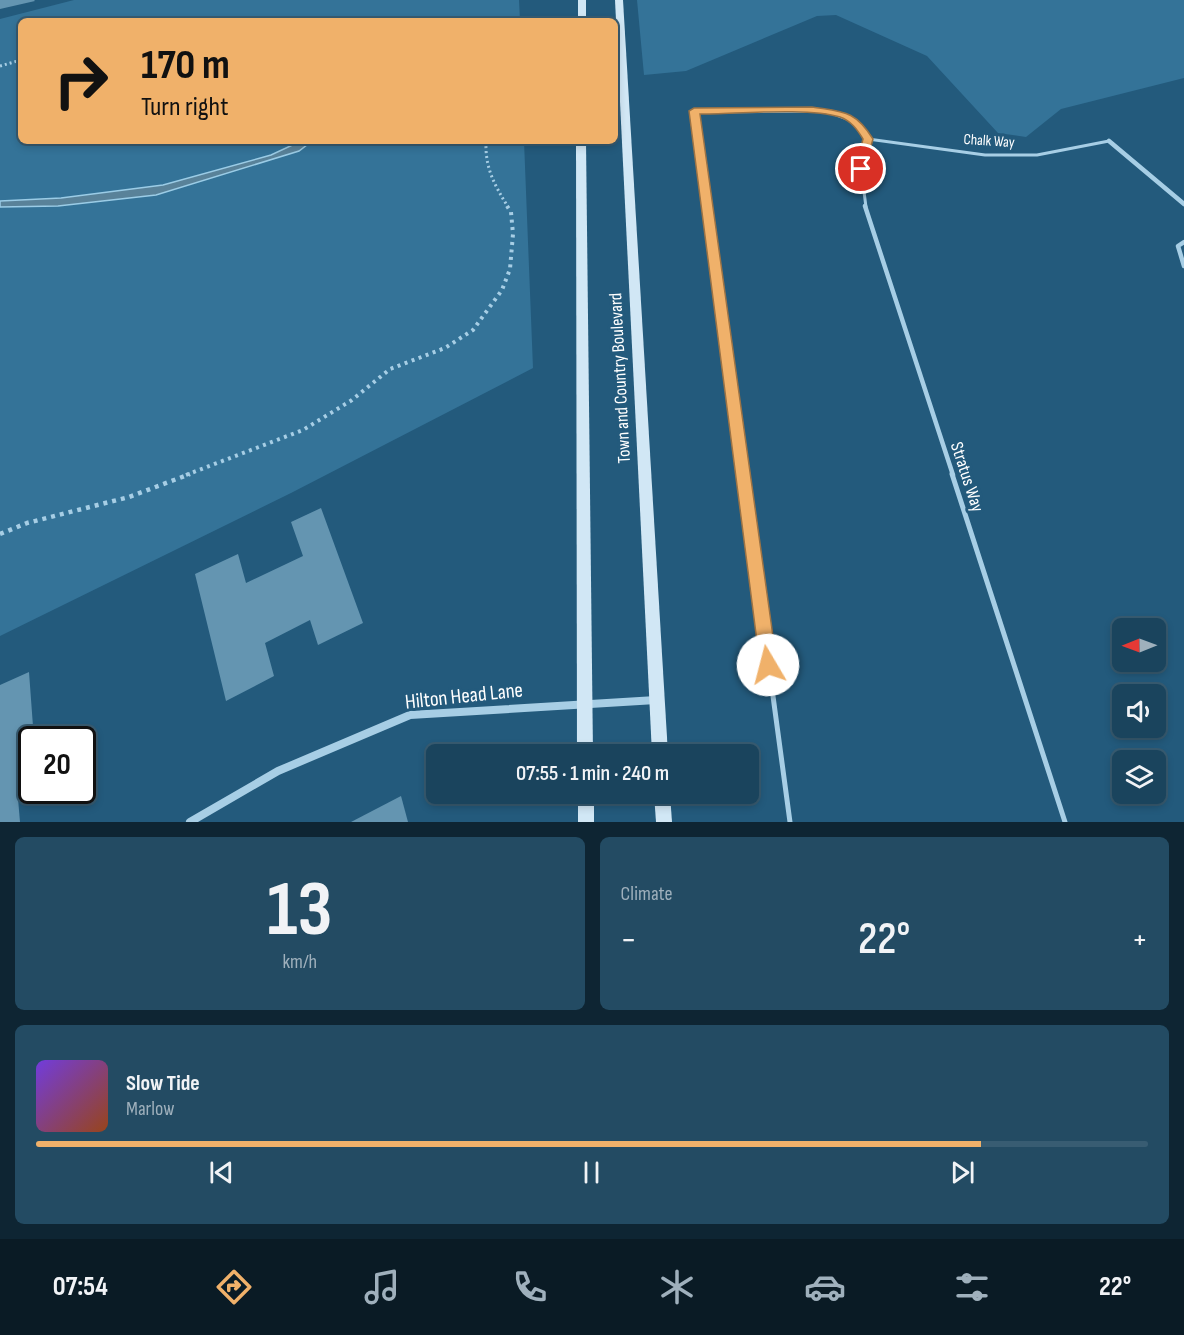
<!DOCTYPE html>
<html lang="en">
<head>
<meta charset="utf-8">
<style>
	body { margin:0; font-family:"Sofia Sans Condensed",sans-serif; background:#234b63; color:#f1f3f6; height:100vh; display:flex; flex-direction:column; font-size:22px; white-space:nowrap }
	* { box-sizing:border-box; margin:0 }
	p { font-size:20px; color:#9fb0bc }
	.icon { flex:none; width:33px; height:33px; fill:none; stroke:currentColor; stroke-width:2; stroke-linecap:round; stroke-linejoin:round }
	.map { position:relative; height:822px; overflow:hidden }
	.details { display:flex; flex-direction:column; gap:15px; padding:15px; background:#0e2533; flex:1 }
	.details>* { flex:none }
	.top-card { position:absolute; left:18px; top:18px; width:600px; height:126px; border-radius:9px; box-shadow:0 3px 9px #0003,0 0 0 2px #385c72; background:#f0b16a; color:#111; overflow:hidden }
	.needle { width:39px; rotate:269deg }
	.fabs { position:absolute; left:1112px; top:618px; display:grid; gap:12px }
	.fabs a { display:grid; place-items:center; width:54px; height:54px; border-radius:9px; background:#1a445d; box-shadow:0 3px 9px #0003,0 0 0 2px #385c72; font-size:30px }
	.speed { position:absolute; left:18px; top:726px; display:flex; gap:12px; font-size:30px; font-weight:700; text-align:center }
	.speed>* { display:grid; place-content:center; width:78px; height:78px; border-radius:50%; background:#1a445d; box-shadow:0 3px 9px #0003,0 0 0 2px #385c72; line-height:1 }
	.speed .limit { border:3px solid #111; border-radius:9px; background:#fff; color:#111 }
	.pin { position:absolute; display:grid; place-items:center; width:51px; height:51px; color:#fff; margin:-26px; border:3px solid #fff; border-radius:50%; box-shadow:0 2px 6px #0007 }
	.me { position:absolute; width:66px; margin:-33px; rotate:352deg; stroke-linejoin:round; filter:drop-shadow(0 0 4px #0008) }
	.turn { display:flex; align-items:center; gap:21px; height:126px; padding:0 24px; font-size:27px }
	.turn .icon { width:78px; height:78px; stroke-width:2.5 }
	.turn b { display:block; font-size:42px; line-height:51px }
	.big { font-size:45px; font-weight:600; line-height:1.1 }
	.details .card { flex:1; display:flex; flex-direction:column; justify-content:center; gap:9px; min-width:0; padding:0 21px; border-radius:9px; background:#234b63 }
	.details .dial { align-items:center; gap:0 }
	.dial b { font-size:78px; line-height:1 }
	.song { display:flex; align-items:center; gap:18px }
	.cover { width:72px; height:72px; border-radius:9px; background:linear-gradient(135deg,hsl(260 70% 55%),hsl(20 70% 35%)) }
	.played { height:6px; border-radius:3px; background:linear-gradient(90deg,#f0b16a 85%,#385c72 85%) }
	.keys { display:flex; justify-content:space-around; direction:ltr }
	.heat { display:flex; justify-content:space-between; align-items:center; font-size:33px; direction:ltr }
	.details .tiles { flex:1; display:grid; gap:15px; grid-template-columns:1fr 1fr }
	.card:last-child { grid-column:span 2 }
	.trip { position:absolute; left:426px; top:744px; width:333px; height:60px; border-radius:9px; background:#1a445d; box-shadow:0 3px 9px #0003,0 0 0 2px #385c72; font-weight:600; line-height:60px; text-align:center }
	.tab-bar { display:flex; height:96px; justify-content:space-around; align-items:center; background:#0a1b25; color:#9fb0bc }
	.tab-bar .icon { width:42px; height:42px }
	.tab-bar .active { color:#f0b16a }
	.tab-bar b { font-size:27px; color:#f1f3f6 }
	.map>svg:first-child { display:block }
	.green { fill:#347398 }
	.water { fill:#598299; stroke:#9bcce6; stroke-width:1.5 }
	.building { fill:#6495b1 }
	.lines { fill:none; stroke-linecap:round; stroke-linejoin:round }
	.path-far2 { stroke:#a7cee5; stroke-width:3; stroke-dasharray:2 3; stroke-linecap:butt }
	.path-far1 { stroke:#a7cee5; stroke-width:4; stroke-dasharray:3 4.5; stroke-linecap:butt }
	.path { stroke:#a7cee5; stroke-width:4.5; stroke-dasharray:4 5; stroke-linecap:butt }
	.service-far2 { stroke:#a7cee5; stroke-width:3 }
	.service-far1 { stroke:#a7cee5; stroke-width:4.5 }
	.service { stroke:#a7cee5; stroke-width:5 }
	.minor-far1 { stroke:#a7cee5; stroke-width:4.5 }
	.minor { stroke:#a7cee5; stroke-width:8 }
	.secondary { fill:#d1e7f5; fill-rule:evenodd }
	.route { fill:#f0b16a; stroke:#9c7345; stroke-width:1.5 }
	.labels { text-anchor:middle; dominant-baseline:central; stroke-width:6; stroke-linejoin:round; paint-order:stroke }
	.far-street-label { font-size:15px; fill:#fff; stroke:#235a7c }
	.street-label { font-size:18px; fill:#fff; stroke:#235a7c }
	.near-street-label { font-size:21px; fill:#fff; stroke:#235a7c }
</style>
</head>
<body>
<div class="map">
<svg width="1184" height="822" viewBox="0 0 1184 822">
	<rect width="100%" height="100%" fill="#235a7c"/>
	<g class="green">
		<path d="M74,0H519L520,21H21V141H524L533,368L291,493L0,636V19Z"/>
		<path d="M637,0H1184V78L1061,109L1026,137L998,133L927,56L836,15L817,16L686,71L644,75Z"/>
	</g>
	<path class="water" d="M301,141H312L299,151L156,195L58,206L0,207V201L61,198L163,185L271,155Z"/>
	<g class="building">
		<path d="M0,0H34L35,1L0,9Z"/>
		<path d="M321,508L363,623L318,645L310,620L265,643L274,676L226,701L195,574L238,554L246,583L303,556L291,522Z"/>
		<path d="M29,672L34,740H32V768L16,775L20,822H0V685Z"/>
		<path d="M401,796L408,822H351Z"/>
	</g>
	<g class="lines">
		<g class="path-far2">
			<path d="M0,66L21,60"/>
			<path d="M486,141C485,168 494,184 508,207"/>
		</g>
		<path class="path-far1" d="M186,475L303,430L352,400L390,369L445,348L473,330L502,290L510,269L513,234L511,212L507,206"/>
		<path class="path" d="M0,534L27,523L129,497L190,474"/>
		<g class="service-far2">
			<path d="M868,139L985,155H1037L1109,141"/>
			<path d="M707,207L694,112L826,111L850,120L868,139"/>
			<path d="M866,207L861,169L868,139"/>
		</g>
		<g class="service-far1">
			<path d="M707,206L743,475"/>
			<path d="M865,206L953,475"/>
			<path d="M1184,242L1178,246L1184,266"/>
		</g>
		<g class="service">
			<path d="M743,474L790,822"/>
			<path d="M952,474L1065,822"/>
		</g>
		<path class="minor-far1" d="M1109,141L1184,204"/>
		<path class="minor" d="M190,822L278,771L410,715L656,700"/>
		<g class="secondary">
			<rect x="578" y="0" width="8" height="21"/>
			<path d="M615,0H623L668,754H652Z"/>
			<path d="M576,141H586L593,754H577Z"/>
			<rect x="578" y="794" width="16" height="28"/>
			<path d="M654,794H670L672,822H656Z"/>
		</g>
	</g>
	<path class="route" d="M812,107C843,112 855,110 873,139L864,171H857L855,169L863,139C857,129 851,121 840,117C808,107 736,114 700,114L777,665L774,671L768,674L763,671L760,665L689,111L694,108Z"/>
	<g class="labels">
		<g class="far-street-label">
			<text transform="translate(989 141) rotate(4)">Chalk Way</text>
		</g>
		<g class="street-label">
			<text transform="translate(620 378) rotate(-93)">Town and Country Boulevard</text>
			<text transform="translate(967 477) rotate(72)">Stratus Way</text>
		</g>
		<g class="near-street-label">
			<text transform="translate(464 696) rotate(-6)">Hilton Head Lane</text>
		</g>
	</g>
</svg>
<div class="fabs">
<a><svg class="needle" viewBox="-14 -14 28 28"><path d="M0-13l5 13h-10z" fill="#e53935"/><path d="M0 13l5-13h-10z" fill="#9fb0bc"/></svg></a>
<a><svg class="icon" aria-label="sound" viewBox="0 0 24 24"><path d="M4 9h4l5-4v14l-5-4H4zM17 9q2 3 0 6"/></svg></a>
<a><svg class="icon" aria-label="layers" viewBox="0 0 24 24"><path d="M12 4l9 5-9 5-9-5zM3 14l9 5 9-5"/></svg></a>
</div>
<div class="speed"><div class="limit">20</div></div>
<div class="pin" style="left:861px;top:169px;background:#d93025"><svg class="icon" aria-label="arrive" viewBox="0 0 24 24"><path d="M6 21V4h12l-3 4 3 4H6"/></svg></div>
<svg class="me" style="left:768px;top:665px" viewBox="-20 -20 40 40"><circle r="19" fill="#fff"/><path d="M0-13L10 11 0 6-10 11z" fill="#f0b16a"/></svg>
<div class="trip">07:55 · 1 min · 240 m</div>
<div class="top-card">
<div class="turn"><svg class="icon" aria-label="right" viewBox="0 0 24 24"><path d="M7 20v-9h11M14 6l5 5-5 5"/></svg><div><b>170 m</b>Turn right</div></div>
</div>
</div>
<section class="details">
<div class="tiles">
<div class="card dial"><b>13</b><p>km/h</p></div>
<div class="card"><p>Climate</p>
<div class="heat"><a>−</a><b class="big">22°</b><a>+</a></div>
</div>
<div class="card">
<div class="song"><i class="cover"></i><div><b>Slow Tide</b><p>Marlow</p></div></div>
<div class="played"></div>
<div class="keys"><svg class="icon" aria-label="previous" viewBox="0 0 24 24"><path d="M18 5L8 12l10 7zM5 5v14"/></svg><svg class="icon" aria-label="pause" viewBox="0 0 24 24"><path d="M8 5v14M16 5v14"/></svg><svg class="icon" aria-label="next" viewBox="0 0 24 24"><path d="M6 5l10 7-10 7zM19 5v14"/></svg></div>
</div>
</div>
</section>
<nav class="tab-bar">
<b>07:54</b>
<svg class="icon active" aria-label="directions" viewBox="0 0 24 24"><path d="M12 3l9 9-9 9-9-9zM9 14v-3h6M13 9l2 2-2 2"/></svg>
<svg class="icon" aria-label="music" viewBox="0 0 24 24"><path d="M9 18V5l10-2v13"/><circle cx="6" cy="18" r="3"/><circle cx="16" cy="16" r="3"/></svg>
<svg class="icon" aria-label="phone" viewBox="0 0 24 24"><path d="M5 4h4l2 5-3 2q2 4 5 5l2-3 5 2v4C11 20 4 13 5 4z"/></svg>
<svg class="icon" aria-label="climate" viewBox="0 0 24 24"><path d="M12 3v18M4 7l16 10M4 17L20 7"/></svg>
<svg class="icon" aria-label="car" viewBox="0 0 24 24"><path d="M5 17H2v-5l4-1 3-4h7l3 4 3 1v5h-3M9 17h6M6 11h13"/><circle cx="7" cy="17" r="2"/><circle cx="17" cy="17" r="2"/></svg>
<svg class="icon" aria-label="filters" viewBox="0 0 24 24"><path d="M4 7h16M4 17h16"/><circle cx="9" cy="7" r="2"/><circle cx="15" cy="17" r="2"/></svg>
<b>22°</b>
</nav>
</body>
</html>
